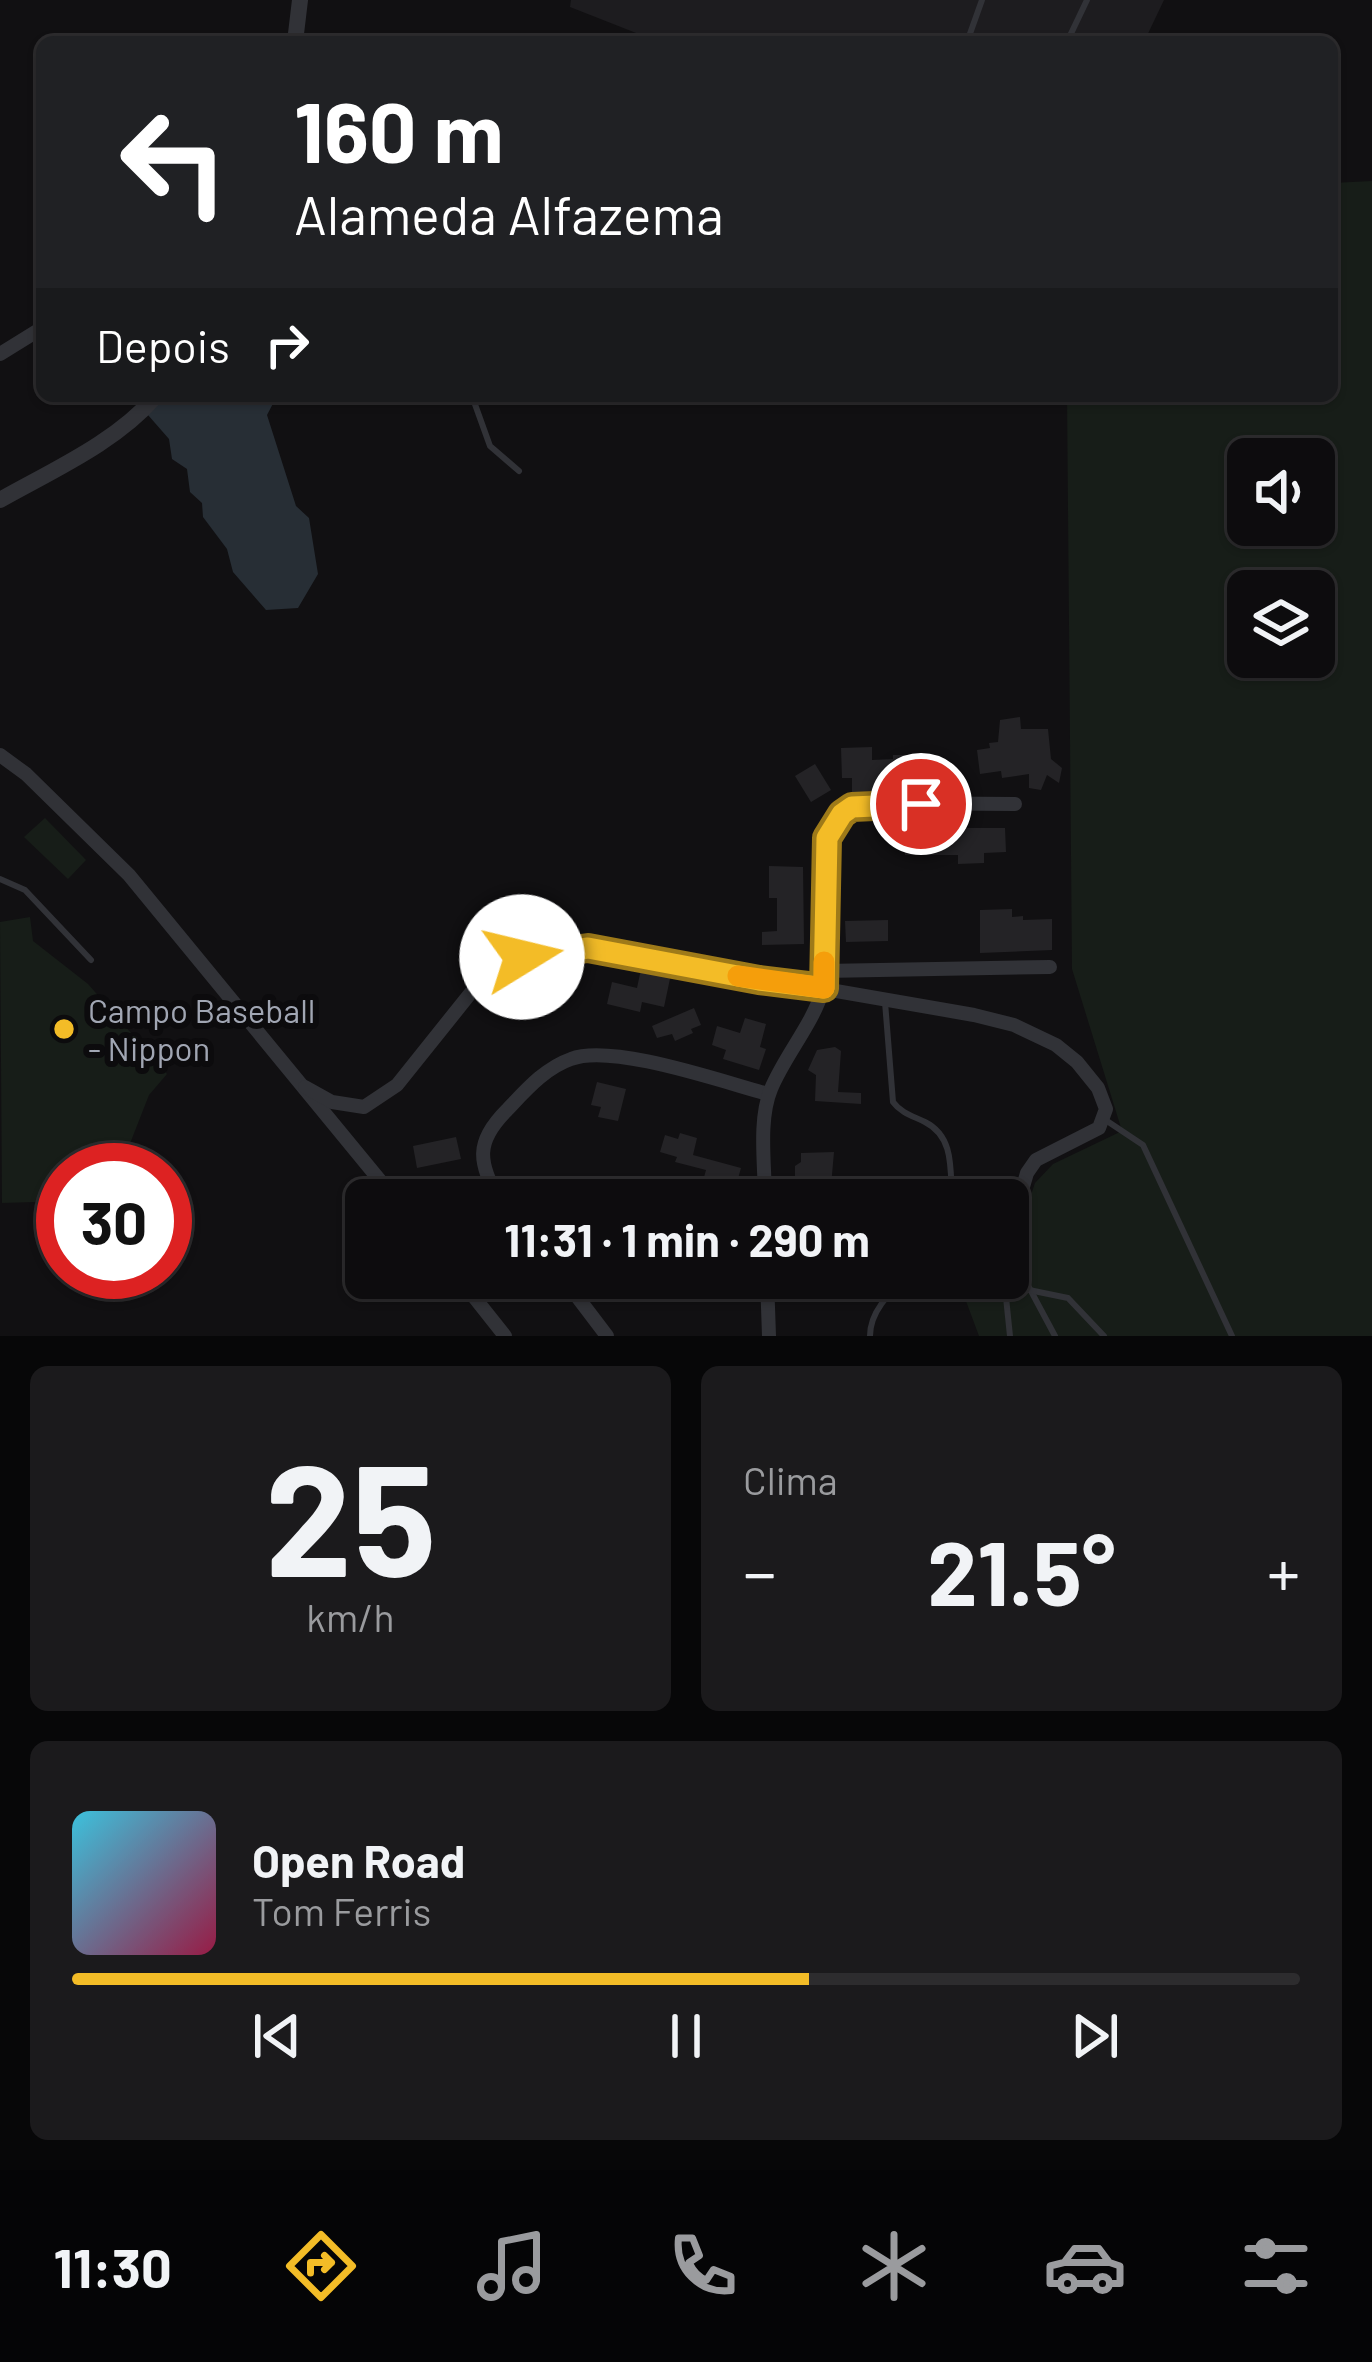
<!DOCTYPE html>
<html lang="pt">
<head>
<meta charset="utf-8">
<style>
	body { margin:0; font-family:Barlow,sans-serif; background:#1b1a1c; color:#f1f3f6; height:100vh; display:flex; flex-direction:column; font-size:45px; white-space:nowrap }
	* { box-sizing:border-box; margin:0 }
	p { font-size:39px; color:#9a9b9e }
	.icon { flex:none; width:66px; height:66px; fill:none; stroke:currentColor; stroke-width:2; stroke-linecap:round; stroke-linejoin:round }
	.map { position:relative; height:1336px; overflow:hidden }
	.side { display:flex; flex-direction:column; gap:30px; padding:30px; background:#070708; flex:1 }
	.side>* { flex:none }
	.hud { position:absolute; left:36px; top:36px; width:1302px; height:366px; border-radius:18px; box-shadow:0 3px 9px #0004,0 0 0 3px #2d2c2e; background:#202124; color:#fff; overflow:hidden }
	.fabs { position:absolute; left:1227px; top:438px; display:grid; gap:24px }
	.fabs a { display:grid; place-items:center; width:108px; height:108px; border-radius:18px; background:#0d0c0e; box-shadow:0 3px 9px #0004,0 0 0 3px #2d2c2e; font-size:60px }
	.speed { position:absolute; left:36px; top:1143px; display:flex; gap:24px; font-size:60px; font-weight:700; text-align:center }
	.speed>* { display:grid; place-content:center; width:156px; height:156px; border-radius:50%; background:#0d0c0e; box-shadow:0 3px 9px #0004,0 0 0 3px #2d2c2e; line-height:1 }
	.speed .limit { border:18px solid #d22; background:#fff; color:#111 }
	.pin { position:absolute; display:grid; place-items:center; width:102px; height:102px; color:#fff; margin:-51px; border:6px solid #fff; border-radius:50%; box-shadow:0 3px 12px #0007 }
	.me { position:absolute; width:132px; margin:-66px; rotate:81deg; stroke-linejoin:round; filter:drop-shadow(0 0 9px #0008) }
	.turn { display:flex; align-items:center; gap:42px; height:252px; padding:0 60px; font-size:54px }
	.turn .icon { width:156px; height:156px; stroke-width:2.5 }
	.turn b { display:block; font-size:84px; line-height:102px }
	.then { display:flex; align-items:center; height:114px; padding:0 60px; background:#0003; gap:24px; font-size:45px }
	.big { font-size:90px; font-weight:700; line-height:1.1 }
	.side .tile { flex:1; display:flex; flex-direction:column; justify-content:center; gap:18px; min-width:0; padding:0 42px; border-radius:18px; background:#1b1a1c }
	.side .dial { align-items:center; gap:0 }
	.dial b { font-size:156px; line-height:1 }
	.song { display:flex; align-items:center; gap:36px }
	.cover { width:144px; height:144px; border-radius:18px; background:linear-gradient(135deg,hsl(190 70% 55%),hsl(340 70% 35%)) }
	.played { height:12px; border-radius:6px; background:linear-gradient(90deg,#f3bc27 60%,#2d2c2e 60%) }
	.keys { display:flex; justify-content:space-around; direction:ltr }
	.heat { display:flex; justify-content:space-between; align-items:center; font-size:66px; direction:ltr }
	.side .tiles { flex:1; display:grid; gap:30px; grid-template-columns:1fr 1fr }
	.tile:last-child { grid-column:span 2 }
	.trip { position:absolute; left:345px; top:1179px; width:684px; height:120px; border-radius:18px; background:#0d0c0e; box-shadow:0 3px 9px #0004,0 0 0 3px #2d2c2e; font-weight:700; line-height:120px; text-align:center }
	.menu { display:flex; height:192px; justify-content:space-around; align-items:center; background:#050506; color:#9a9b9e }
	.menu .icon { width:84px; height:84px }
	.menu .on { color:#f3bc27 }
	.menu b { font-size:54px; color:#f1f3f6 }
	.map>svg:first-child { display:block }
	.built { fill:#1d1c1f }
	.green { fill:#171d18; fill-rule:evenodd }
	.water { fill:#272e35 }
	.building { fill:#242326 }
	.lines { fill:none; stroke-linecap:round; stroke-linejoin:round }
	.service { stroke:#313237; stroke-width:6 }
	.minor { stroke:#313237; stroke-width:14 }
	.tertiary { stroke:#313237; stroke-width:16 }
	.route-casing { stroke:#9e7a19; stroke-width:30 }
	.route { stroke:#f3bc27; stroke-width:21 }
	.slow { stroke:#f59e0b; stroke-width:21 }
	.poi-dot { fill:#f3bc27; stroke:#0c0b0d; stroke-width:4.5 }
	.labels { text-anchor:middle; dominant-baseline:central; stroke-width:12; stroke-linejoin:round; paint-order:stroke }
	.poi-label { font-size:33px; fill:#a1a6b3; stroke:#0c0b0d; text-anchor:start }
</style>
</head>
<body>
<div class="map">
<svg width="1372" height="1336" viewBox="0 0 1372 1336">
	<rect width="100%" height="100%" fill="#111012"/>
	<path class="built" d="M571,0H1164L1144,42H659L570,7Z"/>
	<g class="green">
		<path d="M1372,181V1336H979L960,1285L969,1278H1008V1251L1014,1246L1035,1183L1053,1164L1122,1131L1072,969L1067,396H1332V183ZM1248,459H1314V525H1248ZM1248,591H1314V657H1248Z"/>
		<path d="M45,818L86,860L68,879L24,837Z"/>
		<path d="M30,917L33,941L88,984L167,1074L149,1095L131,1141L104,1169L63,1170V1192L35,1202L2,1203L0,922Z"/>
	</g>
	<path class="water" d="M165,396H277L267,415L296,506L309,518L318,574L298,608L266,610L233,572L227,549L203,517L202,503L190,492L187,469L172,459L169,439L148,415Z"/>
	<g class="building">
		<path d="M1020,717L1021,729H1048L1051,759L1062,768L1059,783L1047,775L1041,790L1029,788V774L1002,778L1001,771L980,774L977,750L990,748L989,743L998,742L1000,720Z"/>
		<path d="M872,747V760L893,759V755H928L927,783H881L882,792L852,796V778H842L841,748Z"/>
		<path d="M815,764L831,790L811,802L795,776Z"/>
		<path d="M905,828H1005L1006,852L984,853V863L958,864V855H905Z"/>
		<path d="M769,866L803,867L804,944L762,945V932L777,931V898H769Z"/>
		<path d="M1012,909V917L1023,916V920L1052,919V950L980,953V910Z"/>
		<path d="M888,920V941L846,942L845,921Z"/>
		<path d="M641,969L671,974L664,1007L642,1002L640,1012L607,1004L612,982L637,988Z"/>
		<path d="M694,1008L701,1025L691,1029L693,1033L675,1041L672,1034L657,1038L652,1026Z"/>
		<path d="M745,1018L766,1024L760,1047L766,1049L759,1070L723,1059L726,1050L712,1045L717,1026L740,1033Z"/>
		<path d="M835,1047L841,1051L838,1092L861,1093V1104L815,1101L816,1075L808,1070L817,1050Z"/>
		<path d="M597,1082L626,1089L618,1121L598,1117L601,1107L591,1105Z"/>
		<path d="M680,1133L697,1138L693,1155L741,1168L735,1189L703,1181L706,1170L675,1162L677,1157L660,1152L665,1135L678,1139Z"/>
		<path d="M456,1137L461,1159L417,1168L413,1146Z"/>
		<path d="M834,1152L831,1186L795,1187V1166L801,1162V1153Z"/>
		<rect x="808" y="1278" width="42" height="14"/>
	</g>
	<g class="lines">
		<g class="service">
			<path d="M967,42L982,0"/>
			<path d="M1067,42L1087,0"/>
			<path d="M472,396L490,446L519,471"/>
			<path d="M0,879L25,890L91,960"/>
			<path d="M885,1002L893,1102C901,1113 913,1116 925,1122C955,1137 950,1171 952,1200"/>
			<path d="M1104,1119L1143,1145L1232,1336"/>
			<path d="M1008,1248L1055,1336"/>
			<path d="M1004,1278L1010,1336"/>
			<path d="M1029,1290L1068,1298L1104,1336"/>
			<path d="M870,1336C870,1312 889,1293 906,1278"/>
		</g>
		<g class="minor">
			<path d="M0,354L42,328"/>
			<path d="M0,755L26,774L129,875L396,1200"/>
			<path d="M824,971L1050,967"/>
			<path d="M305,1087L332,1102L364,1107L397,1085L481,980L522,957L588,948L974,1015L1014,1025L1056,1045L1077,1062L1098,1088L1106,1109L1099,1128L1036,1160L1027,1173L1008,1238"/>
			<path d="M499,1200C479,1162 474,1143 507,1110C526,1090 545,1068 571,1059C612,1043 723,1082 768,1094"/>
			<path d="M765,1200C765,1166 758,1120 771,1089C785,1055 813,1024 823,989C839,933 787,816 874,803L1015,804"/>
			<path d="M459,1278L505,1336"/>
			<path d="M563,1278L607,1336"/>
			<path d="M767,1278L769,1336"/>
		</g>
		<g class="tertiary">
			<path d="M295,42L300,0"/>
			<path d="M0,500C53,470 115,443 156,396"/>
		</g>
	</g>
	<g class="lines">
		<defs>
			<path id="route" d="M522,957L588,948L759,980L824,988L827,838L842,814L852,807L921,804"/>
		</defs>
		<use href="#route" class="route-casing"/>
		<use href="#route" class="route"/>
		<path class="slow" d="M738,976L824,988V962"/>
	</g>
	<circle class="poi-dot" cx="64" cy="1029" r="12"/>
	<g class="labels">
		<g class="poi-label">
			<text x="88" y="1010">Campo Baseball<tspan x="88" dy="38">- Nippon</tspan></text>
		</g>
	</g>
</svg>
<div class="fabs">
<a><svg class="icon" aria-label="sound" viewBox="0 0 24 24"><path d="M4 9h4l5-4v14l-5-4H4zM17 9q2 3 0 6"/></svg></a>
<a><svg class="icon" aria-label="layers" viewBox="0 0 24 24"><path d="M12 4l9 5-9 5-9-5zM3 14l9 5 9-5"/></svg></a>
</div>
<div class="speed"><div class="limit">30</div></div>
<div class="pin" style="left:921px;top:804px;background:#d93025"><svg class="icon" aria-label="arrive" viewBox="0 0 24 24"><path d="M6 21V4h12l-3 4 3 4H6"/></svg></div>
<svg class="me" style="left:522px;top:957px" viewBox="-20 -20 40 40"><circle r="19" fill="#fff"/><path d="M0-13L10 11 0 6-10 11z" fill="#f3bc27"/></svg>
<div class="trip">11:31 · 1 min · 290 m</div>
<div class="hud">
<div class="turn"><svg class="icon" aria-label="left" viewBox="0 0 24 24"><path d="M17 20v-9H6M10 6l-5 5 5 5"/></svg><div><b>160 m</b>Alameda Alfazema</div></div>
<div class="then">Depois<svg class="icon" aria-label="right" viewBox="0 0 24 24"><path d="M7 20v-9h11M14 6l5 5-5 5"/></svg></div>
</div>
</div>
<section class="side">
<div class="tiles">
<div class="tile dial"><b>25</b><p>km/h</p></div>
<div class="tile"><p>Clima</p>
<div class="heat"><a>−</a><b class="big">21.5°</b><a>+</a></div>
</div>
<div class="tile">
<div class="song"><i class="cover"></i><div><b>Open Road</b><p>Tom Ferris</p></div></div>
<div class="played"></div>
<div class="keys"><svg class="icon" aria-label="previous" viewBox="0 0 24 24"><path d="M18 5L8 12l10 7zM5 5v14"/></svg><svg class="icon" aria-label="pause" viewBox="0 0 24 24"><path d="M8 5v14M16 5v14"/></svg><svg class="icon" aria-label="next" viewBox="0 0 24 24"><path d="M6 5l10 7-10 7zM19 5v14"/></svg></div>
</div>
</div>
</section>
<nav class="menu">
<b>11:30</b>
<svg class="icon on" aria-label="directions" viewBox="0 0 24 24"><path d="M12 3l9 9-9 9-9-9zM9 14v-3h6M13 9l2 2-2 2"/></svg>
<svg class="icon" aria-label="music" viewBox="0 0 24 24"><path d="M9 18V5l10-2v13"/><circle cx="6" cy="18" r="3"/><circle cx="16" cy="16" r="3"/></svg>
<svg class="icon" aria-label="phone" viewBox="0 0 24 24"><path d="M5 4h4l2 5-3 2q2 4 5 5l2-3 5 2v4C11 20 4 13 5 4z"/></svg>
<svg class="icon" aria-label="climate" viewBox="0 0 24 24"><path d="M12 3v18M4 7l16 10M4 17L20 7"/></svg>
<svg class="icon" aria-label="car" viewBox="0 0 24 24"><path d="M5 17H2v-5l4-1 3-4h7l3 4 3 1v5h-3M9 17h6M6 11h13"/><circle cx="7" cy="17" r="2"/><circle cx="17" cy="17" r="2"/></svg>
<svg class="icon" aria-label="filters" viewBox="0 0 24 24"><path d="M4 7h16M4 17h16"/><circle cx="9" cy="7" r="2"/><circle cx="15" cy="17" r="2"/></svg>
</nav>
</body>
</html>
